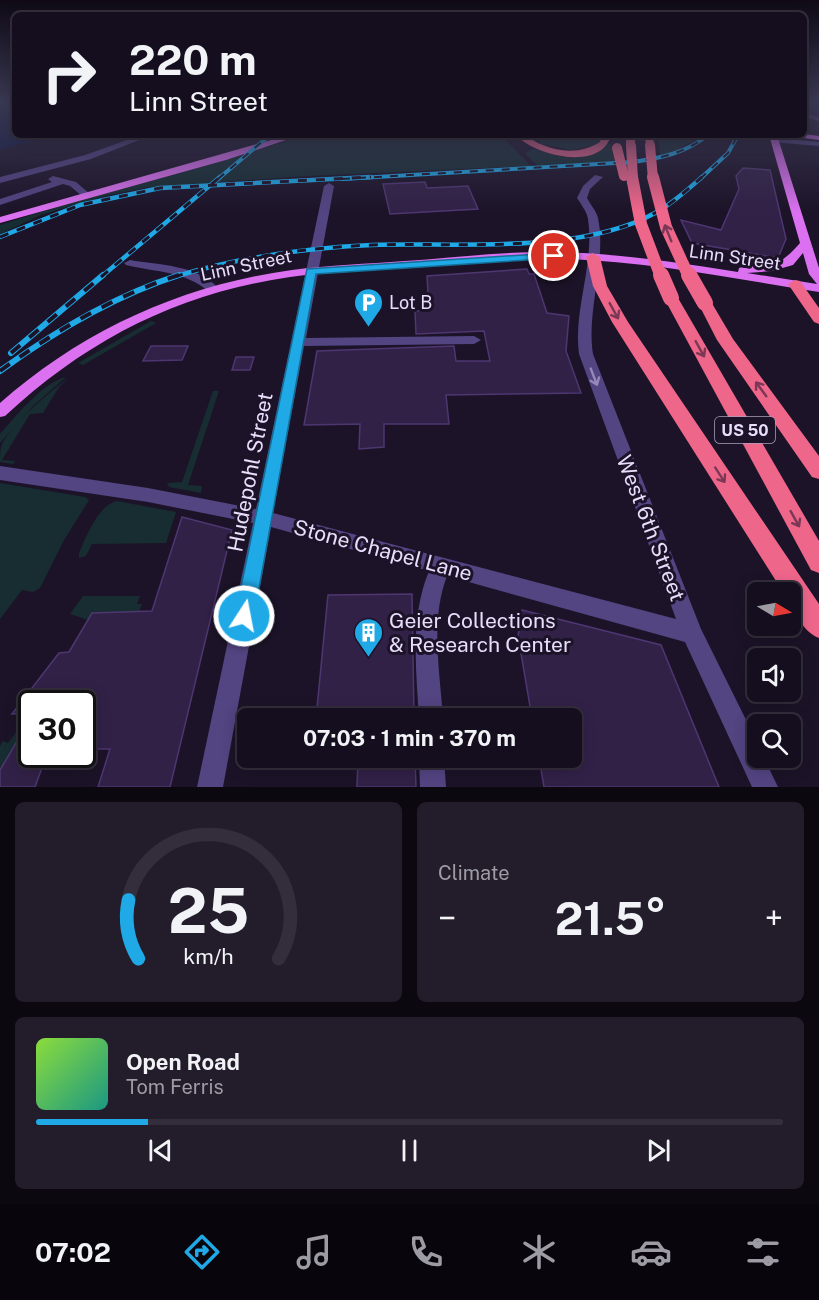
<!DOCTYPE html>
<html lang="en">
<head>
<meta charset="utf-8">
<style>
	body { margin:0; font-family:"Public Sans",sans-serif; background:#221c2b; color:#f1f3f6; height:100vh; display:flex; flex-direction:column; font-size:22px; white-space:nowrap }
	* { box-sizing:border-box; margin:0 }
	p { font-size:20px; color:#9d9ca4 }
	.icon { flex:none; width:33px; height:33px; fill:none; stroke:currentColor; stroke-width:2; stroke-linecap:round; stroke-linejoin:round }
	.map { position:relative; height:787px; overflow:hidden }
	.side { display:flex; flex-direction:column; gap:15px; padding:15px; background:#0c0810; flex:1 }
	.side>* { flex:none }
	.top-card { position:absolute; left:12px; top:12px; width:795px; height:126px; border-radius:9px; box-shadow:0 3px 15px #0003,0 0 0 2px #342e3c; background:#150e1e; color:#f1f3f6; overflow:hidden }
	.needle { width:39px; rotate:100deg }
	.fabs { position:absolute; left:747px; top:582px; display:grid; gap:12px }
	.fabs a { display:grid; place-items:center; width:54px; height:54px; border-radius:9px; background:#150e1e; box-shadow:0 3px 15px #0003,0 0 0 2px #342e3c; font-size:30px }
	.speed { position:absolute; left:18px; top:690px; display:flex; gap:12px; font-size:30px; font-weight:700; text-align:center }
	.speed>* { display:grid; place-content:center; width:78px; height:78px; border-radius:50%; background:#150e1e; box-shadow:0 3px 15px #0003,0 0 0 2px #342e3c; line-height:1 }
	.speed .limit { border:3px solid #111; border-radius:9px; background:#fff; color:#111 }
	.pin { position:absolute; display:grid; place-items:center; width:51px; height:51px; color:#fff; margin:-26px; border:3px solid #fff; border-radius:50%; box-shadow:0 2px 6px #0007 }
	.me { position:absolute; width:66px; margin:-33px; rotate:11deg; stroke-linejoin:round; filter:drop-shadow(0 0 4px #0008) }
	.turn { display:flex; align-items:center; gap:21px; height:126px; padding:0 18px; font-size:27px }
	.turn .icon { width:78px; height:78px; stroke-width:2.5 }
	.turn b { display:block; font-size:42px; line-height:51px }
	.big { font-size:45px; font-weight:700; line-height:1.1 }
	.side .card { flex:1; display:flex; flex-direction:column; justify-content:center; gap:9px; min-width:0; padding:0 21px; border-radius:9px; background:#221c2b }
	.side .dial { align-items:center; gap:0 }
	.dial svg { height:156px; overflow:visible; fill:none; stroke:#342e3c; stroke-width:7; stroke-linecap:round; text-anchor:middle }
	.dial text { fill:#f1f3f6; stroke:none }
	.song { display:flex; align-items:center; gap:18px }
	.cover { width:72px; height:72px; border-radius:9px; background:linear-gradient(135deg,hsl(90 70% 55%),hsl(170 70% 35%)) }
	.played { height:6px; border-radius:3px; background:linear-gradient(90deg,#1fa9e7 15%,#342e3c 15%) }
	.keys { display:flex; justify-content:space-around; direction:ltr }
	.heat { display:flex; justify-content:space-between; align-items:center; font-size:33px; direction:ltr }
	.side .tiles { flex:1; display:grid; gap:15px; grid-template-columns:1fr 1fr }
	.card:last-child { grid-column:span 2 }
	.trip { position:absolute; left:237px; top:708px; width:345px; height:60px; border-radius:9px; background:#150e1e; box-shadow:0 3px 15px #0003,0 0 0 2px #342e3c; font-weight:700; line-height:60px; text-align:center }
	.tab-bar { display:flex; height:96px; justify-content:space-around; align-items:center; background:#08060c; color:#9d9ca4 }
	.tab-bar .icon { width:42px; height:42px }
	.tab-bar .selected { color:#1fa9e7 }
	.tab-bar b { font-size:27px; color:#f1f3f6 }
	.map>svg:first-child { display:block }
	.green { fill:#172d32 }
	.water { fill:#111944 }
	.building { fill:#312147; stroke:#4e3671; stroke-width:1.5 }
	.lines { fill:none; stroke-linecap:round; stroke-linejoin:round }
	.minor { fill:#534482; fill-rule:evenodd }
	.major { fill:#db71f0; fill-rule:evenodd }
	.highway { fill:#ef668b; fill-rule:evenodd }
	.rail-far2-casing { stroke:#1fa9e7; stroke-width:4 }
	.rail-far1-casing { stroke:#1fa9e7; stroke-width:4.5 }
	.rail-casing { stroke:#1fa9e7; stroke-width:6 }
	.rail-far2 { stroke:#1c1328; stroke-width:2; stroke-dasharray:8; stroke-linecap:butt }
	.rail-far1 { stroke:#1c1328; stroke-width:3; stroke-dasharray:9; stroke-linecap:butt }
	.rail { stroke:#1c1328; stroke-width:4; stroke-dasharray:12; stroke-linecap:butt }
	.highway-bridge-far2 { stroke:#ef668b; stroke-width:10 }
	.highway-bridge-far1 { stroke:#ef668b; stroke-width:12 }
	.highway-bridge { stroke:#ef668b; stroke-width:16 }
	.oneway { stroke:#7b3855 }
	.oneway2 { stroke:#9689b9 }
	.route { fill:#1fa9e7; stroke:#146e96; stroke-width:1.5 }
	.labels { text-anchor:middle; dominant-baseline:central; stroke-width:6; stroke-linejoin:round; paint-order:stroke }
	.shield { fill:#1c1328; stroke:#aba1bc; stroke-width:1.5 }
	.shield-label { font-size:16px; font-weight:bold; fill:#e8defc }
	.street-label { font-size:18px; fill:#e8defc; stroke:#1c1328 }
	.poi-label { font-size:18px; fill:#e8defc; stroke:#1c1328; text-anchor:start }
	.near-street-label { font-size:21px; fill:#e8defc; stroke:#1c1328 }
	.near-poi-label { font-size:21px; fill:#e8defc; stroke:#1c1328; text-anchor:start }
</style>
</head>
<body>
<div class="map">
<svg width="819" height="787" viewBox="0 0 819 787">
	<rect width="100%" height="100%" fill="#1c1328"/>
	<g class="green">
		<path d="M306,135H501L531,166L308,176L149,187L105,196L41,215L0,234V225L74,201L209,165Z"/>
		<path d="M535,135H602L599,144L572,150L541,144Z"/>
		<path d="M658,135H702L676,151L660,155Z"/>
		<path d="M611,143L615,162L537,165L525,153L534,149L548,152H593Z"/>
		<path d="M151,321L156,323L83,365L78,363Z"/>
		<path d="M66,377L33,406L0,443V434C16,416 43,382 66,377Z"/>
		<path d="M69,377L59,387L43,413L30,414L2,460L15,461L13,464L0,462C0,456 0,449 2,444C17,418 46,396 69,377Z"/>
		<path d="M213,391H219L188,485L202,486L201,493L169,487L167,483L182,482Z"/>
		<path d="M0,483L85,497L89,500L63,542L40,588L33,592L22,590L0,619Z"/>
		<path d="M117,501L176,512L166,543L92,544L86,556L79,558V553C86,537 98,505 117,501Z"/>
		<path d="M83,596H140L137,604H142L139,612L92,613L88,620L70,614Z"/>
		<path d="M27,718L30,719L0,770V746L3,741L8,743Z"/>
	</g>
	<path class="water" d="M0,102H15V135H62L0,149Z"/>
	<g class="building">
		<path d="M743,168L770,170L786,239L778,258L692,243L681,220L721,230L739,189L736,176Z"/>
		<path d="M425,182L427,188L468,186L478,209L390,214L383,184Z"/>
		<path d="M527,269L529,274H534L547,313L569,316L566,351L581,393L446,395L449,424H384V447L359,449L360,424L304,425L317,351L454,346L456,361H490L484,331L416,334L415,311L429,310L427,276Z"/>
		<path d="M151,346H188L182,360L143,361Z"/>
		<path d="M236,357H254L250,370H232Z"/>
		<path d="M182,517L232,530L170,787H98L110,749H82V704H32V713L12,714L59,653L69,652L92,613L152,611Z"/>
		<path d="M412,594L414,718H316L328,595Z"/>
		<path d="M522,610L661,645L719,787H544L539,758H572V718H532L518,636Z"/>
		<path d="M32,716V754H47L35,787H0V770Z"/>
		<path d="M358,758H415L416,787H357Z"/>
	</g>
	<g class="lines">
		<g class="minor">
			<path d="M804,113L819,117V121L804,117Z"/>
			<path d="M141,135H152L91,159L0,183V177L85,155Z"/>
			<path d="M775,138L819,142V146L772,142L771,140Z"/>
			<path d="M595,175L603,177L590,189L587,198C590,204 597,212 598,218C607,261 586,311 593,354L701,629L758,744V758H764L778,787H752L685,642L447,576C430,620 440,672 443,718H419C416,670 410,616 429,571L271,527L223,787H197L253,523L148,502L0,480V466L148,488L256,509L324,186L329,183L334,186L306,338L474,336L481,340L474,344L304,346L273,513L676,619L579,354C573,309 595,264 588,219C587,212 581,204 577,198L583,186Z"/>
			<path d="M53,176L76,182L90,194L82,196L70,186L63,184L0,205V199L52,182L48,179Z"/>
			<path d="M130,260C159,265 199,265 219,289L217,292H209C186,271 154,272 126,265L124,263Z"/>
			<path d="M419,758H444L446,787H420Z"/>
		</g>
		<g class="major">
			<path d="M804,134L819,136V140L782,135Z"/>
			<path d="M289,135H301L226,160L0,223V217Z"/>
			<path d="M769,135H777L819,268V292C735,279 652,262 567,259C511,258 455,264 399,268C363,271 326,272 290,277C179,293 88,339 5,416L0,417V403C83,330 182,285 292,270C329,265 367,264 405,261C451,258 498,252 545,252C610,252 674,262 738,272L739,268L743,267C774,264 779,267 800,243ZM803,253L809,274L817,284L747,273L772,271L793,265Z"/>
		</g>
		<g class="highway">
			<path d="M516,135C528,135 532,141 543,145C562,153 583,153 600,142L601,135H611C602,172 535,156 516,135Z"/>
			<path d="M626,135H636L634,148L626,146Z"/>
			<path d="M644,135H654L653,147H647Z"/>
			<path d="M593,253L600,257L607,286L628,322L819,604V638C803,632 790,609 790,592H783L612,322L593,286L586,257Z"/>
			<path d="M795,280L800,281L819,308V324L814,322L788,284Z"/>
			<path d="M671,294L678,298L819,541V573L811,570L664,298Z"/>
			<path d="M705,299L710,300L733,339L819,456V479L812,477L717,340L698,303Z"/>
		</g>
		<defs>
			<g id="rail-far2">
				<path d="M218,179L270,135"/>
				<path d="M342,179L633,162C661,158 686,153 708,135"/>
				<path d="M700,179L728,153L738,135"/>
			</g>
			<g id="rail-far1">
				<path d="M0,237L80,205L160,188L371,177"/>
				<path d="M101,277L220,177"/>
				<path d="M174,277C239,257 304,248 372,245C457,242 579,255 655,213C672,204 687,190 702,177"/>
			</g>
			<g id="rail">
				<path d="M11,353L103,275"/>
				<path d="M0,371C55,331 114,296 179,275"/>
			</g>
		</defs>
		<use href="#rail-far2" class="rail-far2-casing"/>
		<use href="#rail-far1" class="rail-far1-casing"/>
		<use href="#rail" class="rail-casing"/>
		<use href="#rail-far2" class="rail-far2"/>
		<use href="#rail-far1" class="rail-far1"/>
		<use href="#rail" class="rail"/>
		<g class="highway-bridge-far2">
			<path d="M650,145L653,179"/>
			<path d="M631,146L633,179"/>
			<path d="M617,148L624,176"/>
		</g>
		<g class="highway-bridge-far1">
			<path d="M632,177L641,224L661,277"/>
			<path d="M653,177L666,227L689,277"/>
		</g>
		<g class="highway-bridge">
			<path d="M661,275L671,298"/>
			<path d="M689,275L705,303"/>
		</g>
	</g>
	<defs><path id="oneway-shaft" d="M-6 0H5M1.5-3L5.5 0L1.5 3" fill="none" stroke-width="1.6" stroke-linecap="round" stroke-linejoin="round" transform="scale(1.5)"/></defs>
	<g class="oneway">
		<use href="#oneway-shaft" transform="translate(668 233) rotate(-112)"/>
		<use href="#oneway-shaft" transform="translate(614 311) rotate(61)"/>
		<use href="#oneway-shaft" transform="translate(700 349) rotate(61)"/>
		<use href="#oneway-shaft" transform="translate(761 389) rotate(-126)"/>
		<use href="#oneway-shaft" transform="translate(720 475) rotate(57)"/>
		<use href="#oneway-shaft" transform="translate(795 519) rotate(61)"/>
	</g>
	<use class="oneway2" href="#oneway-shaft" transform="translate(594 377) rotate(69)"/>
	<linearGradient id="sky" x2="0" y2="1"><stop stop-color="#0f0a16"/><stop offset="0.48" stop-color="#3a3953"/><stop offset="1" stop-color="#3a3953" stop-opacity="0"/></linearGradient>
	<rect width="819" height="212" fill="url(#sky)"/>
	<path class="route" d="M554,253H558V258L316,274L254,616L251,622L244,625L238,622L235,616L307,269Z"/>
	<defs>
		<symbol id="parking-pin" viewBox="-11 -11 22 30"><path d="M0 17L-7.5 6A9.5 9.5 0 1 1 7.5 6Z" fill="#1fa9e7" stroke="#1c1328"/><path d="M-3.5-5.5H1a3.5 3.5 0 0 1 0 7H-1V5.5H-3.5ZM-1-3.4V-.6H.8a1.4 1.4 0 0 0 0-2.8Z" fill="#fff"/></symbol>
		<symbol id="building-pin" viewBox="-11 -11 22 30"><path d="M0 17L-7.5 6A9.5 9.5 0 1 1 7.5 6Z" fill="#1fa9e7" stroke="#1c1328"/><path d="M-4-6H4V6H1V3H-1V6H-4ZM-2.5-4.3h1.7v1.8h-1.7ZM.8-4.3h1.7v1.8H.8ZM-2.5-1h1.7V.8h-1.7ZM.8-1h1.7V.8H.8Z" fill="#fff"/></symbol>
	</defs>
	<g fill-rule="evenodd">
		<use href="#parking-pin" x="352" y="286" width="33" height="45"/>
		<use href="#building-pin" x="352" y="616" width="33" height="45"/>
	</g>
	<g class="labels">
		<rect class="shield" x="715" y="417" width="60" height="26" rx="4.5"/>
		<g class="shield-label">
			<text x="745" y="430">US 50</text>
		</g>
		<g class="street-label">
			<text transform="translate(735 257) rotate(8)">Linn Street</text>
			<text transform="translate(246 265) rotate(-12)">Linn Street</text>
		</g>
		<g class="poi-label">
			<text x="389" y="302">Lot B</text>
		</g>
		<g class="near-street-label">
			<text transform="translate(250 472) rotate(-79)">Hudepohl Street</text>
			<text transform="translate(651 528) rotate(69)">West 6th Street</text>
			<text transform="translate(383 550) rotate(15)">Stone Chapel Lane</text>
		</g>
		<g class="near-poi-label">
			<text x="389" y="620">Geier Collections<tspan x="389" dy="24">&amp; Research Center</tspan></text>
		</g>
	</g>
</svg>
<div class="fabs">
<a><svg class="needle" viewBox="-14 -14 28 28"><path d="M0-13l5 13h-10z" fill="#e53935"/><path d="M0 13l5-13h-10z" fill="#9d9ca4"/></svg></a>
<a><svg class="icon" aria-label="sound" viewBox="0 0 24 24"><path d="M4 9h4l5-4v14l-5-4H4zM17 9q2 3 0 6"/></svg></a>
<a><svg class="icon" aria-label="search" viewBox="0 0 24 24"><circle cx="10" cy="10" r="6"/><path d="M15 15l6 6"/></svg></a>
</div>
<div class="speed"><div class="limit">30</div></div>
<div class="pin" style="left:554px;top:256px;background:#d93025"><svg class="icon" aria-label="arrive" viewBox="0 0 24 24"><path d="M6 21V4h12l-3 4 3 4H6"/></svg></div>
<svg class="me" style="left:244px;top:616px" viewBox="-20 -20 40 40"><circle r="17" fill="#1fa9e7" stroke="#fff" stroke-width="3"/><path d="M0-11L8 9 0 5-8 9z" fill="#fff"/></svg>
<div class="trip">07:03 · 1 min · 370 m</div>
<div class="top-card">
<div class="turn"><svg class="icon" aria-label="right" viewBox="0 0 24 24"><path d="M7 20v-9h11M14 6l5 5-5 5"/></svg><div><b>220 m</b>Linn Street</div></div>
</div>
</div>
<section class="side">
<div class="tiles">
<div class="card dial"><svg viewBox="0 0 100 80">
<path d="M14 69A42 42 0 1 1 86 69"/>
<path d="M14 69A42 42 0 0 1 9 39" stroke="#1fa9e7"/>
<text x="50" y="56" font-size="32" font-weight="700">25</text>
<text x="50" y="72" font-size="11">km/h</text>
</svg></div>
<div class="card"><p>Climate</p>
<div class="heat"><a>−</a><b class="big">21.5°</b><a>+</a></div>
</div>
<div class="card">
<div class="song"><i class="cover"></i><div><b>Open Road</b><p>Tom Ferris</p></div></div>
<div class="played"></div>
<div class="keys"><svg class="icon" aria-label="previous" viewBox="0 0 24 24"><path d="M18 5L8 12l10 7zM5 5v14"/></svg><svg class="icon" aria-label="pause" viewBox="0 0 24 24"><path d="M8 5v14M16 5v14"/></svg><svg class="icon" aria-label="next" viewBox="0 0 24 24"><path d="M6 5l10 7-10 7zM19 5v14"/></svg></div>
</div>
</div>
</section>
<nav class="tab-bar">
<b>07:02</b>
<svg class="icon selected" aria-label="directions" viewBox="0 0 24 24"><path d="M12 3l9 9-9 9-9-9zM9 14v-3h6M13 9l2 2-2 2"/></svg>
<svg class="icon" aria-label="music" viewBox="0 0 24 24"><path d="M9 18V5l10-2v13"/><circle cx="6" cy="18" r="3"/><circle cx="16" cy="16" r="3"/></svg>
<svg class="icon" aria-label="phone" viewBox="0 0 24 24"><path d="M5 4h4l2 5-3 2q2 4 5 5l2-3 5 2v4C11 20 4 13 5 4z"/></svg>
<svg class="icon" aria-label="climate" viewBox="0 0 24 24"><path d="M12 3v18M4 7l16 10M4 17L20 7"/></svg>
<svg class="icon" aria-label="car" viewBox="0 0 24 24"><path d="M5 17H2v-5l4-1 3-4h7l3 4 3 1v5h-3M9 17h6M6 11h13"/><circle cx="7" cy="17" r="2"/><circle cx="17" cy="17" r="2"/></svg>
<svg class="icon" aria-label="filters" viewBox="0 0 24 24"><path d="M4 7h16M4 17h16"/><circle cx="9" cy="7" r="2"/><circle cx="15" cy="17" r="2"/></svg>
</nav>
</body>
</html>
